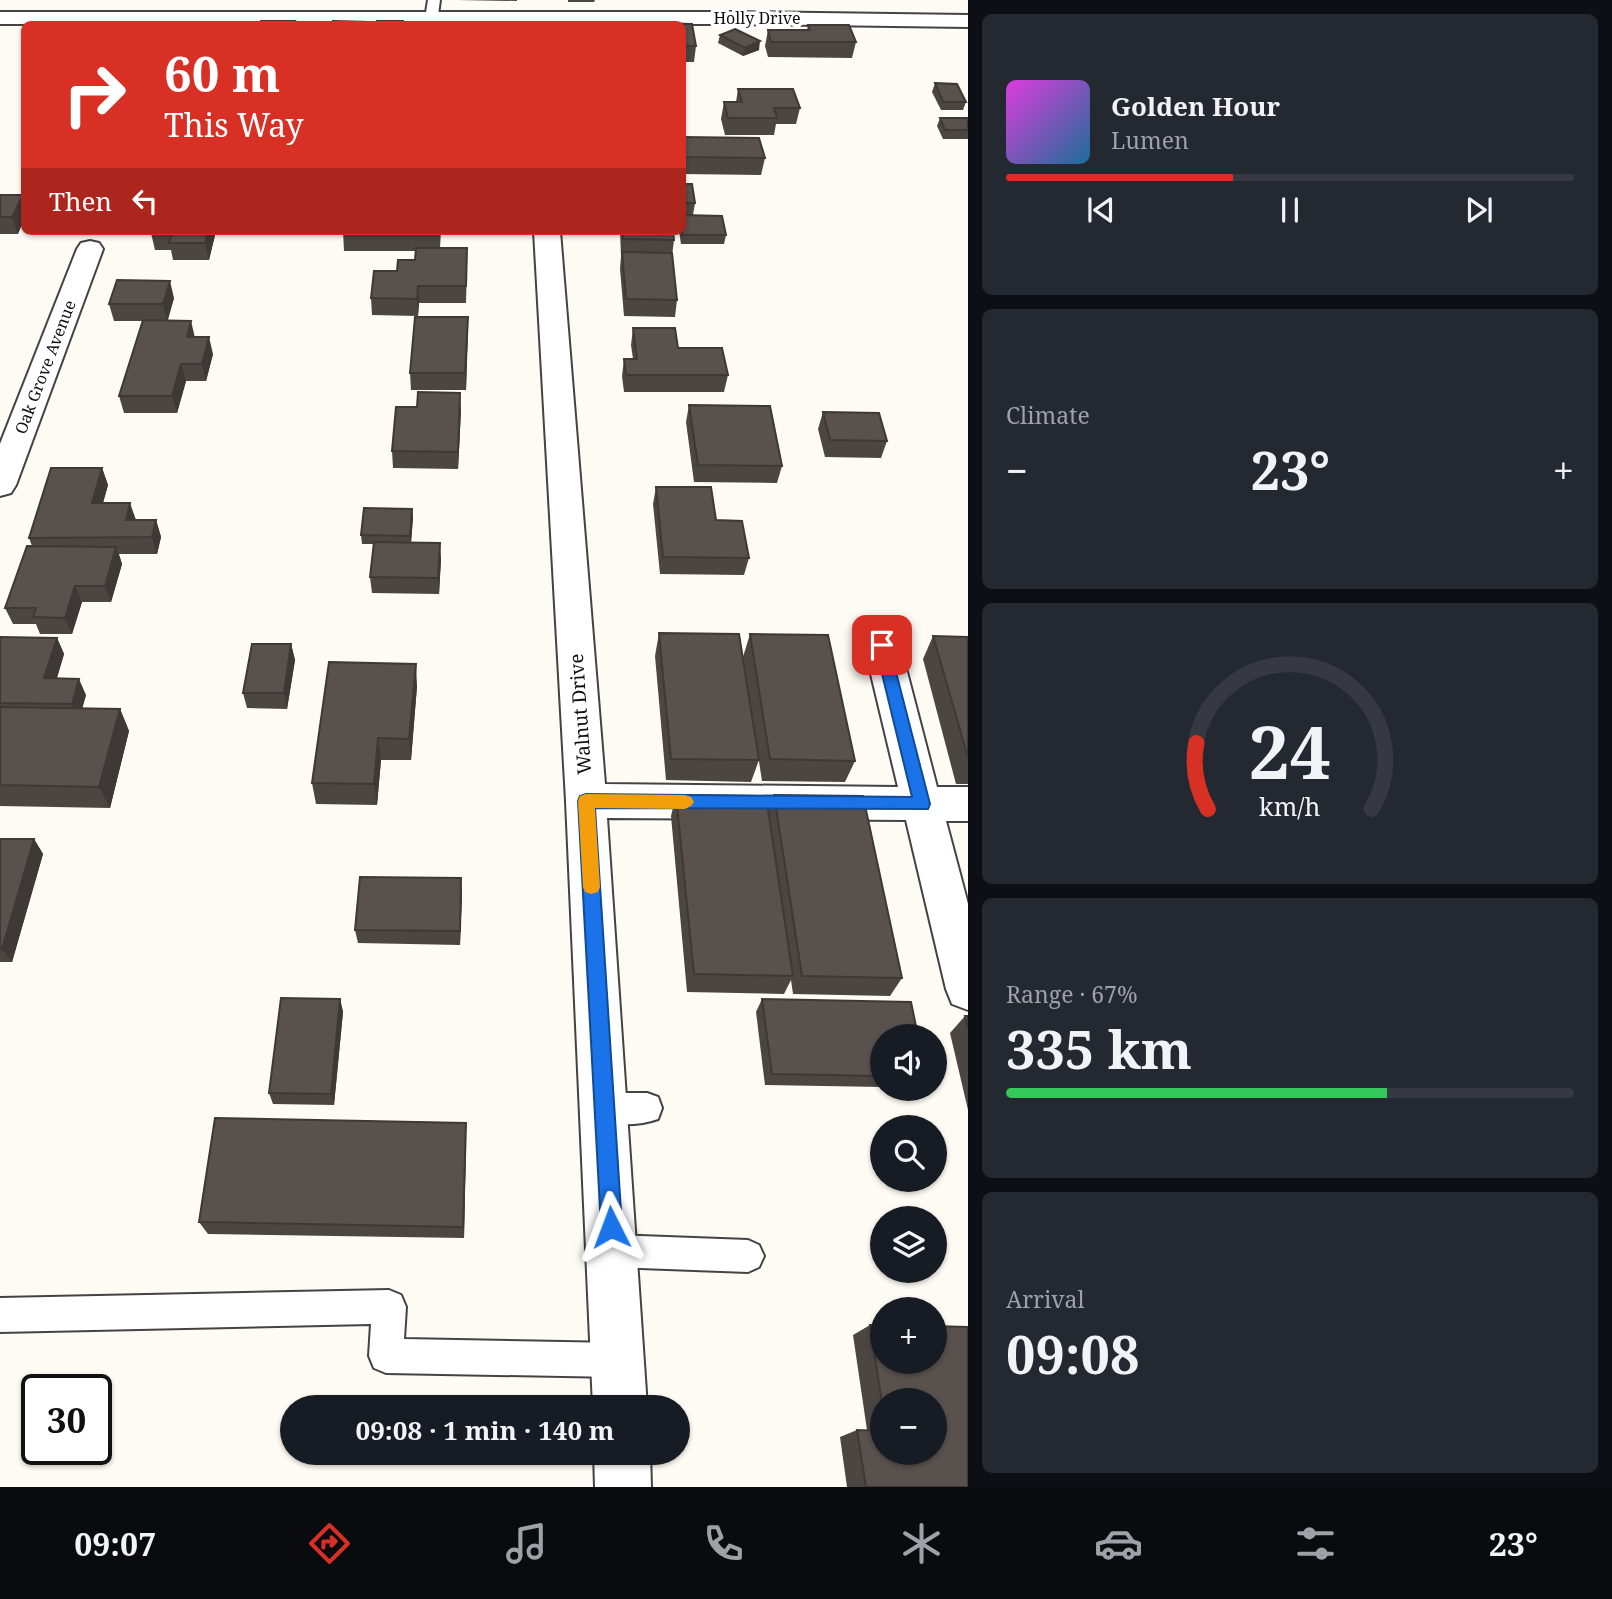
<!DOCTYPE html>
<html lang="en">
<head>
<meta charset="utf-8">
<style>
	body { margin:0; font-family:"Noto Serif",serif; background:#242831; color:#f1f3f6; height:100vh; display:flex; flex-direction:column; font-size:26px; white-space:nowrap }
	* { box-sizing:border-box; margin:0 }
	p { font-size:23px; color:#9ea1a6 }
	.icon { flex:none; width:38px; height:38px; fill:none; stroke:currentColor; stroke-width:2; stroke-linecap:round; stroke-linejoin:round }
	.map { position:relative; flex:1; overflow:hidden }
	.sheet { display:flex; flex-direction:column; gap:14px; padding:14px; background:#0d0f14; width:644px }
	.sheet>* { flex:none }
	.banner { position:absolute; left:21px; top:21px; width:665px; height:214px; border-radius:10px; box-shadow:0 2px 5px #0004; background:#d93025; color:#fff; overflow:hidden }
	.fabs { position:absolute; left:870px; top:1024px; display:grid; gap:14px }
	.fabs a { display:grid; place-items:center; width:77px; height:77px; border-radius:50%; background:#171b24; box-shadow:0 2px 5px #0004; font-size:35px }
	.speed { position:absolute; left:21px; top:1374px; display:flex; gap:14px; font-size:35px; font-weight:700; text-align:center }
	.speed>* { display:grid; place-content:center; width:91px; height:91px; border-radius:50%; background:#171b24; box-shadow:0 2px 5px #0004; line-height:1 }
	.speed .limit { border:4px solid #111; border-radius:10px; background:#fff; color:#111 }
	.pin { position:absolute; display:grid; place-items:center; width:60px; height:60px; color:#fff; margin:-30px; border-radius:14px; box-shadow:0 4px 10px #0006 }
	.me { position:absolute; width:77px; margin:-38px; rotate:357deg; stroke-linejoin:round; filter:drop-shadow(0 0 5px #0008) }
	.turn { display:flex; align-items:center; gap:24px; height:147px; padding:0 28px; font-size:32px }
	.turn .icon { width:91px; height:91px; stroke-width:2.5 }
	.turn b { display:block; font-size:49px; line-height:60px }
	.then { display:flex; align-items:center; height:66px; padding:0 28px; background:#0003; gap:14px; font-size:26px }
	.big { font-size:52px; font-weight:700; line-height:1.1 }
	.sheet .card { flex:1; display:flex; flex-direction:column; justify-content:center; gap:10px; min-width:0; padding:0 24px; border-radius:10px; background:#242831 }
	.sheet .dial { align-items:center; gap:0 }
	.dial svg { height:182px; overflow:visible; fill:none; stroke:#363941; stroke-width:7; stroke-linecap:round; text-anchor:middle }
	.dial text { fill:#f1f3f6; stroke:none }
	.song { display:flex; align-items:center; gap:21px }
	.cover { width:84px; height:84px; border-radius:10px; background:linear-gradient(135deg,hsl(300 70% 55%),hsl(200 70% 35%)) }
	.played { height:7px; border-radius:4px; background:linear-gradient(90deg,#d93025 40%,#363941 40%) }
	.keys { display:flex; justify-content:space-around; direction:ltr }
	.heat { display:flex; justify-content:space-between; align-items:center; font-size:38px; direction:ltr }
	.charge { height:10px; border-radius:5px; background:linear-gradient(90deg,#34c759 67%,#363941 0) }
	.trip { position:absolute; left:280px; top:1395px; width:410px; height:70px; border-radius:35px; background:#171b24; box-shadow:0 2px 5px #0004; font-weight:700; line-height:70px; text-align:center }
	.menu { display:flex; height:112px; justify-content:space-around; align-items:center; background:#090b0e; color:#9ea1a6 }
	.menu .icon { width:49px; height:49px }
	.menu .selected { color:#d93025 }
	.menu b { font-size:32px; color:#f1f3f6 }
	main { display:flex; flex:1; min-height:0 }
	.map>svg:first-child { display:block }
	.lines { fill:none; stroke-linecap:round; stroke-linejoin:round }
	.lane-casing { stroke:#434343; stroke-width:4 }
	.street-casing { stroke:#434343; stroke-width:4 }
	.lane { fill:#fff; fill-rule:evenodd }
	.street { fill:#fff; fill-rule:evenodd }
	.wall { fill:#4c4642; fill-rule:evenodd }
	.shaded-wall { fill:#3e3936 }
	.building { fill:#58514d; stroke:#3e3936; stroke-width:2 }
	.route { fill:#1a73e8; stroke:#114b97; stroke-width:2 }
	.slow { fill:#f59e0b }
	.labels { text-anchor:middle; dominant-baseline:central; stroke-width:7; stroke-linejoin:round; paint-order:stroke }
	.far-street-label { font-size:16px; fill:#101010; stroke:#fff }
	.street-label { font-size:19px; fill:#101010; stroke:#fff }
</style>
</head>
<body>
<main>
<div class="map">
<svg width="968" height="1487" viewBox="0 0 968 1487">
	<rect width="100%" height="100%" fill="#fefbf4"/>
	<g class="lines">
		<defs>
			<g id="lane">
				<path d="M428,0H440L437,22L432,23L425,19Z"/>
				<path d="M604,1093H647L658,1097L662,1108L658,1119C639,1126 612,1126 593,1119L589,1108L593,1097Z"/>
				<path d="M613,1235L748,1240L759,1245L764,1256L759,1267L748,1272L613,1267L602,1262L597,1251L602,1240Z"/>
				<path d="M389,1290L401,1295L406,1307L404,1339L618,1343L630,1348L635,1360L630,1372L618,1377L386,1373L374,1368L369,1356L371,1324L0,1332V1298Z"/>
			</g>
			<g id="street">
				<path d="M0,12H734L968,15V27L734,24H0Z"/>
				<path d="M534,231H560L605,784L898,787L864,645L869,635L882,631L895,635L900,645L937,787H968V821H946L968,904V1010L952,1004L946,989L906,820L607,818L647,1407H593L566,801Z"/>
				<path d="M90,241L99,243L103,249L16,485L11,493L0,496V444L77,249L81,243Z"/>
				<path d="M594,1452H650L651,1487H595Z"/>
			</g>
		</defs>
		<use href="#lane" class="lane-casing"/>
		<use href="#street" class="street-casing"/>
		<use href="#lane" class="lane"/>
		<use href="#street" class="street"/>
	</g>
	<g class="wall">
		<path d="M457,0H517V1Z"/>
		<path d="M568,0H595L594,2H568Z"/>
		<path d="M682,24L696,46L694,62H682Z"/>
		<path d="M808,25L856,42L852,58L768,57L765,46L768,30H807Z"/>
		<path d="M720,35L759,50L743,56L718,43Z"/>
		<path d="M935,83L966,102L963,110H941L932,92Z"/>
		<path d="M738,89L800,108L796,124H776L774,135H725L721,119L724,102H736Z"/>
		<path d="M940,118H968V139H943L937,126Z"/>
		<path d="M682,137L765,158L761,175L682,174Z"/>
		<path d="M682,184L695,203L693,215L726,235L724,244H681L679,231H682Z"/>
		<path d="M0,195L24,200L18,234H0Z"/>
		<path d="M216,231L209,260H173L171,250H155L151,233Z"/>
		<path d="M343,231H441L440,248L467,265L466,303H419L418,316L372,315L371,298L397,271L415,260L416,251H344Z"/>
		<path d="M620,231H673L674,240L672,256L677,300L675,317L624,316L620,269L621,256Z"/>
		<path d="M174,298L168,320L195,337L213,354L206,381H186L177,413H124L119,396L143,321H114L109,304Z"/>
		<path d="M468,317L466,390H411L410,373Z"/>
		<path d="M633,328L678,348L728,375L724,392H624L622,376L624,359H633L631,345Z"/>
		<path d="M689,405L782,466L777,483L694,482L686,422Z"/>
		<path d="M417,407L461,410L458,469L393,468L392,451Z"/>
		<path d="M823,412L887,441L881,458L825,457L818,429Z"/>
		<path d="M102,468L108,485L103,503L136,520H156L161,537L157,554H119L122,564L111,602H82L72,634H40L36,624H13L5,608L32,546L29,538Z"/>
		<path d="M656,487L749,558L744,575L660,574L653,504Z"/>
		<path d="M412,509L413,517L411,542L441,559L439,594L372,593L370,577L374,544H362L361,535Z"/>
		<path d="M659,633L759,760L751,782L666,780L655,656Z"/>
		<path d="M750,634L855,761L845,782L762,781L743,657Z"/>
		<path d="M933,636L968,637V784H956L923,659Z"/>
		<path d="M0,637L57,638L64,654L57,678L86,695L82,708L120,709L129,731L110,808L0,806Z"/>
		<path d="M291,644L295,660L287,709L247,708L243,693Z"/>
		<path d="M417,686L411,760H381L377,805L316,804L312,783Z"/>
		<path d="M676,795L768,811L774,795L902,978L890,996L793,994L791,980L784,994L687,992L671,816Z"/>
		<path d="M0,839H34L43,854L12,962H0Z"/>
		<path d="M462,892L460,945L358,943L355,930Z"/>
		<path d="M340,999L343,1012L334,1105L273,1104L269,1093Z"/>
		<path d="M762,999L882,1036V1087L765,1085L756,1012Z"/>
		<path d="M965,1016H968V1110L950,1033Z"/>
		<path d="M466,1137L464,1238L208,1234L199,1222Z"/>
		<path d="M870,1325L968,1487H847L840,1437L857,1430H867L853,1335ZM882,1400L934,1452H882Z"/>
	</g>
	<g class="shaded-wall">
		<path d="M760,41L759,50L743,56L745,48Z"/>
		<path d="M23,195L24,200V220L18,234L12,217Z"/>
		<path d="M208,231H216L209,260L205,243Z"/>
		<path d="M170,281L174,298L167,321L163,304Z"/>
		<path d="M418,286L419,303L418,316L417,299Z"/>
		<path d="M468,317V334L466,390L465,373Z"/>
		<path d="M191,321L195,338L187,337Z"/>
		<path d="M209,337L213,354L206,381L202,364Z"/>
		<path d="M181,364L186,381L177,413L172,396Z"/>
		<path d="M460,393L461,410L458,469V452Z"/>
		<path d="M102,468L108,485L98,520L92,503Z"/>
		<path d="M130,503L136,520L132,537L126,520Z"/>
		<path d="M412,509L413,517L411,544L410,536Z"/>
		<path d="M156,520L161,537L157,554L152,537Z"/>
		<path d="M440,543L441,559L439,594L438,578Z"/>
		<path d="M116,547L122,564L111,602L105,586Z"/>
		<path d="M75,586L82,602L72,634L65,618Z"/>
		<path d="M57,638L64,654L52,694L44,678Z"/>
		<path d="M291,644L295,660L287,709L284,693Z"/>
		<path d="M416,664L417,686L411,760L409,739Z"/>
		<path d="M79,679L86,695L79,720L72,704Z"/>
		<path d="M120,709L129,731L110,808L99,787Z"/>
		<path d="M378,738L381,760L377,805L374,784Z"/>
		<path d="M34,839L43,854L12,962L2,949Z"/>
		<path d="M461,878L462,892L460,945V931Z"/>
		<path d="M340,999L343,1012L334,1105L331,1094Z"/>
		<path d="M466,1123V1137L464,1238L463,1227Z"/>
	</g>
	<g class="building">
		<path d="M261,21H295L294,24H260Z"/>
		<path d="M333,21L367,22L366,24H333Z"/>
		<rect x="377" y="21" width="26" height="3"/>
		<path d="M220,22H251L250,24H219Z"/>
		<path d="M428,23L449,24H428Z"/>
		<path d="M654,23L692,24L696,46H682V24H654Z"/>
		<path d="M808,25H849L856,42H771L768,30H810Z"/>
		<path d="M735,29L760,41L745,48L720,35Z"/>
		<path d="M935,83L957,84L966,102H943Z"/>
		<path d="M738,89H793L800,108H774L777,118H728L724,102H742Z"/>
		<path d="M940,118H968V130H945Z"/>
		<path d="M682,137L759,138L765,158L682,157Z"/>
		<path d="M682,184H692L695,203H682Z"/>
		<path d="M0,195H23L12,217H0Z"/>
		<path d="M682,215L722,216L726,235H682Z"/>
		<path d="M152,231H208L205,243H169L172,233H151Z"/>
		<rect x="343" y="231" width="97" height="3"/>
		<path d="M622,231H673L674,240L623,239Z"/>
		<path d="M416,248H467L466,286H418L417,299L371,298L374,271H397L398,260H415Z"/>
		<path d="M622,252L672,253L677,300L626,299Z"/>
		<path d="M117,280L170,281L163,304H109Z"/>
		<path d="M415,317H468L465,373H410Z"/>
		<path d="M143,320L191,321L187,337H209L202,364H181L172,396H119Z"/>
		<path d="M633,328H675L678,348H722L728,375H626L624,359H637Z"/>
		<path d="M418,392L460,393L458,452L392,451L396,407H417Z"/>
		<path d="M689,405L770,406L782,466L698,465Z"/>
		<path d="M823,412L879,413L887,441L830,440Z"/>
		<path d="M51,468H102L92,503H130L126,520H156L152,537L29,538Z"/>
		<path d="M656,487H711L716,520L742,521L749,558L663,557Z"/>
		<path d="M364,508L412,509L410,536L361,535Z"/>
		<path d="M374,542L440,543L438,578L370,577Z"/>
		<path d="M27,546L116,547L105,586H75L65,618L33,617L36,608H5Z"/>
		<path d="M659,633L739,634L759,760L671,759Z"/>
		<path d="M750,634L828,635L855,761L770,759Z"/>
		<path d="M933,636L968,637V758Z"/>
		<path d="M0,637L57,638L44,678L79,679L72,704L0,703Z"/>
		<path d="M252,644H291L284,693H243Z"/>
		<path d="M329,662L416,664L409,739L378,738L374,784L312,783Z"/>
		<path d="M0,707L120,709L99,787L0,785Z"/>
		<path d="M676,795L766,796L793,976L694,974Z"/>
		<path d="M774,795L863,796L902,978L802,976Z"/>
		<path d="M0,839H34L2,949H0Z"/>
		<path d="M360,877L461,878L460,931L355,930Z"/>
		<path d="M281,998L340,999L331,1094L269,1093Z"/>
		<path d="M762,999L911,1002L918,1036H882V1076L772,1074Z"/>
		<path d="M965,1016H968V1029Z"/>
		<path d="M215,1118L466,1123L463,1227L199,1222Z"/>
		<path d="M870,1325H882V1362H934V1326L968,1327V1487H866L857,1430L882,1431V1452H934V1400H882V1403Z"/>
	</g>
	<path class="route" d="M882,639L889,645L930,804L928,809L595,808L622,1227L619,1234L611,1237L604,1234L601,1227L578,801L580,796L586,794L912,797L875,645Z"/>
	<path class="slow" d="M586,794L685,795L691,797L694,802L691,806L685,809L595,808L600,887L598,892L591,894L585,892L583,887L578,801L580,796Z"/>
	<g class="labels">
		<g class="far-street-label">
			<text x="757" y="18">Holly Drive</text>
			<text transform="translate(45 367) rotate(-69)">Oak Grove Avenue</text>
		</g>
		<g class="street-label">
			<text transform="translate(580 714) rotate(-94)">Walnut Drive</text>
		</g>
	</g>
</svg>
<div class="fabs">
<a><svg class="icon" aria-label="sound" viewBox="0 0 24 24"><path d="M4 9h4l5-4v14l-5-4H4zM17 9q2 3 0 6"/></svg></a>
<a><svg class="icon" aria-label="search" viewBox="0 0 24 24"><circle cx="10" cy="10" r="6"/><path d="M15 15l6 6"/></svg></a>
<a><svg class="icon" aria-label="layers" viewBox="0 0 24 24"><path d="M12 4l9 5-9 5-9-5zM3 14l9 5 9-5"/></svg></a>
<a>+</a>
<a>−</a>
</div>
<div class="speed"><div class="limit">30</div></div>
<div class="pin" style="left:882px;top:645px;background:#d93025"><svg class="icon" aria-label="arrive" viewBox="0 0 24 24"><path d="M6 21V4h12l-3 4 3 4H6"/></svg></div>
<svg class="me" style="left:611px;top:1227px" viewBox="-20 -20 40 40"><path d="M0-17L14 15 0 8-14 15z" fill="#1a73e8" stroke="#fff" stroke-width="4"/></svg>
<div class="trip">09:08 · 1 min · 140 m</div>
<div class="banner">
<div class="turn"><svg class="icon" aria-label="right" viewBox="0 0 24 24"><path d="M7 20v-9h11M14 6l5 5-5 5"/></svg><div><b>60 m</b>This Way</div></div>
<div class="then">Then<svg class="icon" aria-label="left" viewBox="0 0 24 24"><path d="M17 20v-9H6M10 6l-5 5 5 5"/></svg></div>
</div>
</div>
<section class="sheet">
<div class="card">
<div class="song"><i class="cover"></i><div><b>Golden Hour</b><p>Lumen</p></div></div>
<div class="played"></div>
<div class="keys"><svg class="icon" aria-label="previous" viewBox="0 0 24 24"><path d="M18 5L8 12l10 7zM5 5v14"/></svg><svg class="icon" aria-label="pause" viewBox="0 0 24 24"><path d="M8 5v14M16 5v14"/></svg><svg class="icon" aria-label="next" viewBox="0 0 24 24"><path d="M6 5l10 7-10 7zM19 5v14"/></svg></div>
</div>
<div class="card"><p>Climate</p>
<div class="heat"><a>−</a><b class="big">23°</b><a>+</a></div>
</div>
<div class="card dial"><svg viewBox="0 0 100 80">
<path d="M14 69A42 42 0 1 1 86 69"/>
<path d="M14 69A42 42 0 0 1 9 40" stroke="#d93025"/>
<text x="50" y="56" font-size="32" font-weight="700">24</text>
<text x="50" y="72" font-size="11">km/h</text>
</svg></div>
<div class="card"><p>Range · 67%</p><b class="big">335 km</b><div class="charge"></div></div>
<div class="card"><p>Arrival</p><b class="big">09:08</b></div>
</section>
</main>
<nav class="menu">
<b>09:07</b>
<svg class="icon selected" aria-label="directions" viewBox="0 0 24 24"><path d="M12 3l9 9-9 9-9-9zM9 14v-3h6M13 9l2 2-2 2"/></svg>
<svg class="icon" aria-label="music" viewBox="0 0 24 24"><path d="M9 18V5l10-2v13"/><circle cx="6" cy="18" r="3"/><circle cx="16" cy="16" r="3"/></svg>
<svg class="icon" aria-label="phone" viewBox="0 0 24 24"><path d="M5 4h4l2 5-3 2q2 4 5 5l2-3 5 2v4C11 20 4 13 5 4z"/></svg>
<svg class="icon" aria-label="climate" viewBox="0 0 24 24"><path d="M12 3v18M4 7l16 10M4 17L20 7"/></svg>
<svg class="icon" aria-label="car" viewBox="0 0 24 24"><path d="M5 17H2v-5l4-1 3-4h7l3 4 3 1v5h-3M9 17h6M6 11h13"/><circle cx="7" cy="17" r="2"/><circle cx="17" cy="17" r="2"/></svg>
<svg class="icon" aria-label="filters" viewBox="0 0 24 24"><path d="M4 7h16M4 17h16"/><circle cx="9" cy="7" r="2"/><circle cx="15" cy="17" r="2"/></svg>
<b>23°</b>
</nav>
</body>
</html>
